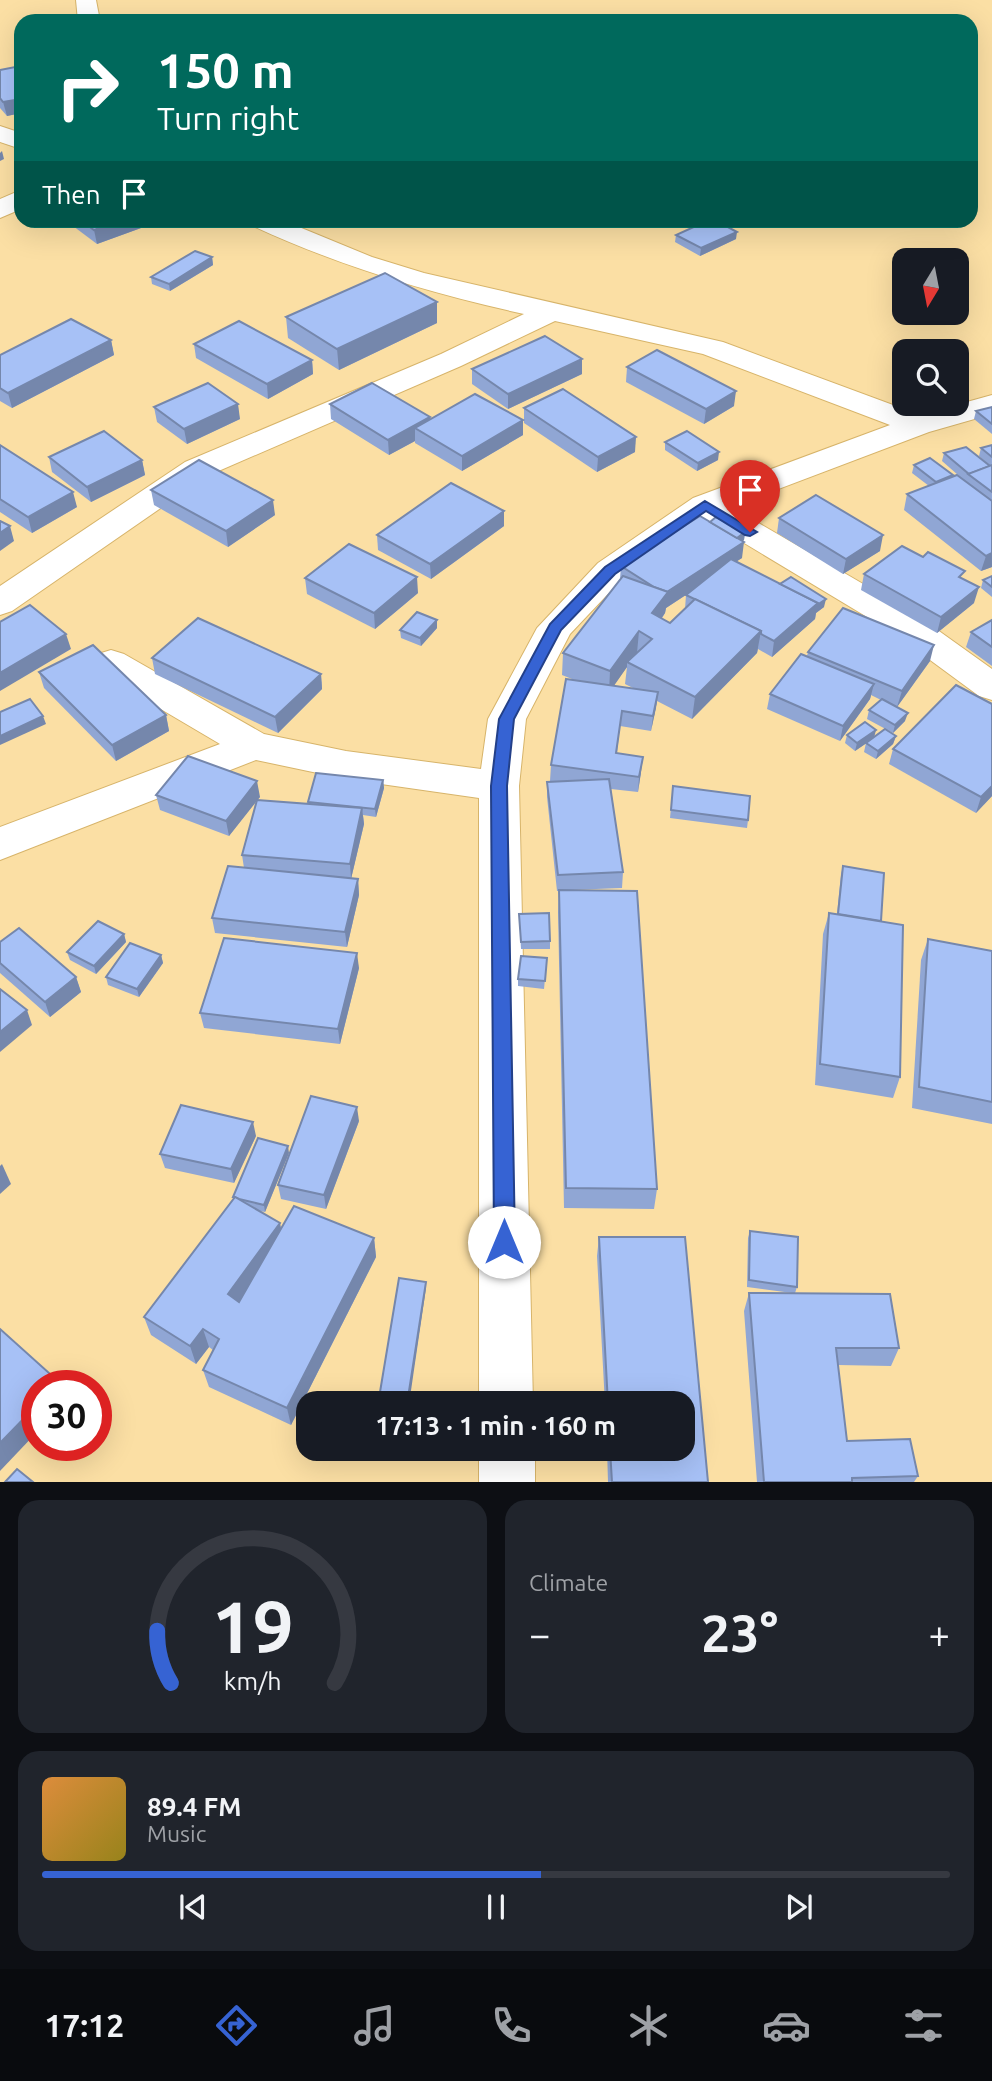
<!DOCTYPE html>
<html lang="en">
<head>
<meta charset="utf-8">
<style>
	body { margin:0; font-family:Ubuntu,sans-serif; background:#20242c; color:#f1f3f6; height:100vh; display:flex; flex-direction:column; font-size:26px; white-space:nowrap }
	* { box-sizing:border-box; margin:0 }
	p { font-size:23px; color:#9ea1a6 }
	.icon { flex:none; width:38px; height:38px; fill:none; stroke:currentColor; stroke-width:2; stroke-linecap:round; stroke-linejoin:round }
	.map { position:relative; height:1482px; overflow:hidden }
	.side { display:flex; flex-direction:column; gap:18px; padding:18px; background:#0d0f14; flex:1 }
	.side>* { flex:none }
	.top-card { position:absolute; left:14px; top:14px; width:964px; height:214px; border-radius:21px; box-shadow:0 7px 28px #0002; background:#00695c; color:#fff; overflow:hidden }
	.needle { width:46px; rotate:190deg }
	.buttons { position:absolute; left:892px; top:248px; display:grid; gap:14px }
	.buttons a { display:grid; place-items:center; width:77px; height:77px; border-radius:14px; background:#171b24; box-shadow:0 7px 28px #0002; font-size:35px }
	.speed { position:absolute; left:21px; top:1370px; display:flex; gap:14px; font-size:35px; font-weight:700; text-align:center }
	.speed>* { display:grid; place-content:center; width:91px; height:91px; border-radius:50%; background:#171b24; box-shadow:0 7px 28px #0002; line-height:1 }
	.speed .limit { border:10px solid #d22; background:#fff; color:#111 }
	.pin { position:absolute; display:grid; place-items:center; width:60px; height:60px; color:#fff; margin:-72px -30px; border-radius:50% 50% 50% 0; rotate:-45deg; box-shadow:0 0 7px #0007 }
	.pin .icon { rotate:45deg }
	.me { position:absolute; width:77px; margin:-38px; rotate:0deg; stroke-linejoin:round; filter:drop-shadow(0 0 5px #0008) }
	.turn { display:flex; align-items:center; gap:24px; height:147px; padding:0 28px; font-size:32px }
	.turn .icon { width:91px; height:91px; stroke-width:2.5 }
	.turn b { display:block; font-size:49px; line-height:60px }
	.then { display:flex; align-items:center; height:66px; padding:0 28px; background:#0003; gap:14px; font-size:26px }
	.big { font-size:52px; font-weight:700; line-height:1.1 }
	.side .widget { flex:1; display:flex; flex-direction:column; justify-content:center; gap:10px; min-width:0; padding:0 24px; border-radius:21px; background:#20242c }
	.side .dial { align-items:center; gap:0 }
	.dial svg { height:182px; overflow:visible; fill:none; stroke:#363941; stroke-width:7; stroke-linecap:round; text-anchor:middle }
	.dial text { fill:#f1f3f6; stroke:none }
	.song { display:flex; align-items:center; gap:21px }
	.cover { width:84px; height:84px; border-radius:10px; background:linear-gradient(135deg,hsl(30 70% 55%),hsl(50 70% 35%)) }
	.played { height:7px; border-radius:4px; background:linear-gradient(90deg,#3663d3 55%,#363941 55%) }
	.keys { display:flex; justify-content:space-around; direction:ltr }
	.heat { display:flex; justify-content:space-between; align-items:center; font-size:38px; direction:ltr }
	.side .tiles { flex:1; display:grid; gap:18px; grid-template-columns:1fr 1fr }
	.widget:last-child { grid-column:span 2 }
	.trip { position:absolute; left:296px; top:1391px; width:399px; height:70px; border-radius:21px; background:#171b24; box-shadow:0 7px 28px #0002; font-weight:700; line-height:70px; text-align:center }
	.tab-bar { display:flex; height:112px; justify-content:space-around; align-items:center; background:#090b0e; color:#9ea1a6 }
	.tab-bar .icon { width:49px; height:49px }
	.tab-bar .current { color:#3663d3 }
	.tab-bar b { font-size:32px; color:#f1f3f6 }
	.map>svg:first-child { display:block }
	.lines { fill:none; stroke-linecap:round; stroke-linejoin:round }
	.minor-casing { stroke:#d7b46a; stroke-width:2 }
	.minor { fill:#fff; fill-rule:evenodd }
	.wall { fill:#90a6d4; fill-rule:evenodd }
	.shaded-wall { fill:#7587ac }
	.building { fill:#a7c1f6; stroke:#7587ac; stroke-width:2 }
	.route { fill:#3663d3; stroke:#234089; stroke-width:2 }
</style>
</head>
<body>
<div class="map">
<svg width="992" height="1483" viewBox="0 0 992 1483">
	<rect width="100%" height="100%" fill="#fbdfa4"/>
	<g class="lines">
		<defs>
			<g id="minor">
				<path d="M76,0H96L100,21H78Z"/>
				<path d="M0,126L21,133V149L0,142Z"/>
				<path d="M21,190V209L0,218V199Z"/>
				<path d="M247,220H282L372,257L424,273L723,342L920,415L992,395V414L929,432L731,507L918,616L992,669V700L979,696L892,632L706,520L622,579L570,634L526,719L519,786L533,1404H479V798L346,779L256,760L0,860V827L220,744L98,672L93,663L98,654L111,650L124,654L264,734L346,751L481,769L488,719L537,628L598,563L693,498L890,425L703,354L555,321L461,366L207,476L12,611L0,615V586L185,462L441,354L524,314C429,293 339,266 251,225Z"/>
				<rect x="479" y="1449" width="56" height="34"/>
			</g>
		</defs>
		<use href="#minor" class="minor-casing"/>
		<use href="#minor" class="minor"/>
	</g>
	<g class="wall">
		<path d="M0,70L21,74V113L7,116L0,108Z"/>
		<path d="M65,220H163L97,244Z"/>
		<path d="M676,235L736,239L700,256L675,242Z"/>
		<path d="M212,257L213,265L170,291L152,284L151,277Z"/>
		<path d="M437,302V323L339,370L288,338L286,317Z"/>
		<path d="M111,340L114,355L12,408L0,401V355Z"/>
		<path d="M194,344L312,360L313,374L268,399L196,358Z"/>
		<path d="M582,359V374L508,409L472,384V369Z"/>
		<path d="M627,367L734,406L704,424L626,382Z"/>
		<path d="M330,404L430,419L523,435L462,471L415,443V441L389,455L331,419Z"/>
		<path d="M154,407L240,419L187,444L157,422Z"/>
		<path d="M992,407V434L974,419L976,411Z"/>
		<path d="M524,408L635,452L597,472L524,423Z"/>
		<path d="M665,442L718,460L697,471L665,450Z"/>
		<path d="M0,445L77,507L32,533L0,512Z"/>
		<path d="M992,445V567L981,571L904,510L907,494L929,486L912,473L914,465L953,475L966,482L942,461L944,453L990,466L979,456L981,448Z"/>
		<path d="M49,457L142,460L145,475L91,502L52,472Z"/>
		<path d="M151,490L275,515L228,547L154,505Z"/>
		<path d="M504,511V526L431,579L378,550L377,535Z"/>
		<path d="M779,518L880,551L843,574L777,533Z"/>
		<path d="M710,522L745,532L744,540L742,541V558L736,561L824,607L816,613L815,619L772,657L758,649L757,653L692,719L657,701L651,731L620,726L617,753L641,772L638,792L611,789L623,872L622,888L570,890L657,1189L654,1209L564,1208L558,912L559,891H557L547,797V782L557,781H550L551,765L577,681L562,675L563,653L620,579L621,566ZM689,593L686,595L685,609L670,623L662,618L665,613L666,608ZM627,667L625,684L635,689L613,686Z"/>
		<path d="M864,574L963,579L974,603L937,633L861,590Z"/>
		<path d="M992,576V597L981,588L983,580Z"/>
		<path d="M305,578L418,593L375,629L307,594Z"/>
		<path d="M992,620V666L966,647L971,632Z"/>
		<path d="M437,628L421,646L401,638L400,630Z"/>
		<path d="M808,652L930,661L897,707L890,703L905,721L893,733L867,719L869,710L881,700L871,695L870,699L840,741L767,709L770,694L807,656Z"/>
		<path d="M152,658L321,674L322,689L278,733L155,674Z"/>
		<path d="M39,672L166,715L169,731L116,761L44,688Z"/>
		<path d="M992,704V796L976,813L889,764L893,749Z"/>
		<path d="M847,735L874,737L896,736L893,744L876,759L864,752L866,743L868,742L855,751L845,743Z"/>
		<path d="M383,780L384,788L376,817L363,815L364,824L351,879H358L359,895L347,947L215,933L212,918L244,868L242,855L257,800L229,836L160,810L156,795L260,797L257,800L308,804V802Z"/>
		<path d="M673,786L748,820L747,828L670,818Z"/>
		<path d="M843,866L881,921L900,1077L893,1098L815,1085L823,934L829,913L837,914L841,874Z"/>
		<path d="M519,914L550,941V949H521Z"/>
		<path d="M124,934L126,942L96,974L70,960L67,952Z"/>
		<path d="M928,939L992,951V1124L912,1108L921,960Z"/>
		<path d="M0,942L76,977L81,992L50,1017L0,973Z"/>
		<path d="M161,955L163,963L139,997L108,985L106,977Z"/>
		<path d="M547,958L544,989L518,986V979Z"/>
		<path d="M359,968L340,1044L204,1028L200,1013Z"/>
		<path d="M359,1121L326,1209L281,1199L278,1185Z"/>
		<path d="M256,1136L234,1183L165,1168L160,1154Z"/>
		<path d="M289,1153L265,1212L260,1211L281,1229L374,1238L376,1257L291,1425L209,1387L203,1370L213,1350L209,1347L196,1364L151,1335L144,1317L233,1199Z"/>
		<path d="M750,1231L797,1287L795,1293L899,1348L891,1366L838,1365L847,1441L918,1476L914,1482H757L744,1311L749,1293H792L747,1287L748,1238Z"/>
		<path d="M599,1237H685L708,1482H608L607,1449H682V1404H605L597,1256Z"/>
	</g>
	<g class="shaded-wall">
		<path d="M21,99V113L7,116L3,102Z"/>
		<path d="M2,151L4,159L0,161V153Z"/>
		<path d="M122,220H163L97,244L94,230Z"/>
		<path d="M737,232L736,239L700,256L701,248Z"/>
		<path d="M212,257L213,265L170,291L169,284Z"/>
		<path d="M437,302V323L339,370L337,349Z"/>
		<path d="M111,340L114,355L12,408L8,393Z"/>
		<path d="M582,359V374L508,409V394Z"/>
		<path d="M312,360L313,374L268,399L267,384Z"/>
		<path d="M736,391L734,406L704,424L706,409Z"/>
		<path d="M238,404L240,419L187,444L184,429Z"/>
		<path d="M430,417V432L415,428V441L389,455L388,440Z"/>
		<path d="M523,420V435L462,471V456Z"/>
		<path d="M636,437L635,452L597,472L598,457Z"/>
		<path d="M719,452L718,460L697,471L698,463Z"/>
		<path d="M142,460L145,475L91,502L87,487Z"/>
		<path d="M73,492L77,507L32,533L28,517Z"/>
		<path d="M273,500L275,515L228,547L226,531Z"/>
		<path d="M504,511V526L431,579L430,564Z"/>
		<path d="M10,526L14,541L0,551V533Z"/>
		<path d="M745,532L744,540L735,547L737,539Z"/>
		<path d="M883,535L880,551L843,574L846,559Z"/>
		<path d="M744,542L742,558L666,608L665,613L650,635L652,613L668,592Z"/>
		<path d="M992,553V567L981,571L986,556Z"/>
		<path d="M417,577L418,593L375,629L374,613Z"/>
		<path d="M979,587L974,603L937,633L941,617Z"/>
		<path d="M826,599L824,607L816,613L815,619L772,657L774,641L818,603Z"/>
		<path d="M437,620V628L421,646L420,638Z"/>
		<path d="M639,631L637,653L627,662V667L609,693L610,671Z"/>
		<path d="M761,631L757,653L692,719L695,697Z"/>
		<path d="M66,634L71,649L0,691V673Z"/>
		<path d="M934,645L930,661L897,707L902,691Z"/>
		<path d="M321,674L322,689L278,733L275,717Z"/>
		<path d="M874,684L870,699L840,741L843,726Z"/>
		<path d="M658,692L656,708L651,731L653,716Z"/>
		<path d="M908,713L905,721L893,733L895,725Z"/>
		<path d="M166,715L169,731L116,761L112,745Z"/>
		<path d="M43,716L46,724L0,745V736Z"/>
		<path d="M876,730L874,738L855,751L857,743Z"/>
		<path d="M896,736L893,744L876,759L878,751Z"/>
		<path d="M643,757L641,772L638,792L639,777Z"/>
		<path d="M383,780L384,788L376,817L375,809Z"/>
		<path d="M257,781L260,797L229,836L226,821Z"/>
		<path d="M992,786V796L976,813L981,797Z"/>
		<path d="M362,808L364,824L351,879L350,864Z"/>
		<path d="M358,879L359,895L347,947L345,932Z"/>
		<path d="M124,934L126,942L96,974L94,966Z"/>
		<path d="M357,953L359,968L340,1044L338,1029Z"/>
		<path d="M161,955L163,963L139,997L137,989Z"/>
		<path d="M76,977L81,992L50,1017L45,1002Z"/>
		<path d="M27,1010L32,1025L0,1052V1032Z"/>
		<path d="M357,1107L359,1121L326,1209L324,1195Z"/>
		<path d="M253,1122L256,1136L234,1183L231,1169Z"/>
		<path d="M288,1146L289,1153L265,1212L264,1205Z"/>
		<path d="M2,1164L11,1184L0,1194V1166Z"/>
		<path d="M280,1223L284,1242L233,1313L228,1294Z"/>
		<path d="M374,1238L376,1257L291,1425L287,1408Z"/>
		<path d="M426,1282V1288L409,1404H407Z"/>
		<path d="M203,1329L209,1347L196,1364L190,1346Z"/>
		<path d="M37,1405V1432L0,1471V1443Z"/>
	</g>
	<g class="building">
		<path d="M15,67L21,74V99L3,102L0,98V70Z"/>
		<path d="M81,220H122L94,230Z"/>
		<path d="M709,220H715L737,232L701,248L676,235Z"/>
		<path d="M195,251L212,257L169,284L151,277Z"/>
		<path d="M385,273L437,302L337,349L286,317Z"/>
		<path d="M71,319L111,340L8,393L0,388V355Z"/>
		<path d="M239,321L312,360L267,384L194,344Z"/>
		<path d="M545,336L582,359L508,394L472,369Z"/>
		<path d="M657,350L736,391L706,409L627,367Z"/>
		<path d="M208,383L238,404L184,429L154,407Z"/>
		<path d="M372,383L430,417L388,440L330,404Z"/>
		<path d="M563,389L636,437L598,457L524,408Z"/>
		<path d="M475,394L523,420L462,456L415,428Z"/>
		<path d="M992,407V424L976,411Z"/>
		<path d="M104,431L142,460L87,487L49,457Z"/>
		<path d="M687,431L719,452L698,463L665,442Z"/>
		<path d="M0,445L73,492L28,517L0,499Z"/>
		<path d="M992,445V457L981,448Z"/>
		<path d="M966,447L990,466L969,474L944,453Z"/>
		<path d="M930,458L953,475L936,482L914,465Z"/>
		<path d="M199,460L273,500L226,531L151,490Z"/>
		<path d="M992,465V492L968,474Z"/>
		<path d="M957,475L992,501V553L986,556L907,494Z"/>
		<path d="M451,483L504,511L430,564L377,535Z"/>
		<path d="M816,495L883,535L846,559L779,518Z"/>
		<path d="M700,516L744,542L667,592H668L654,587L621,566Z"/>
		<path d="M716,517L745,532L737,538L710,522Z"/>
		<path d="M0,521L10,526L0,533Z"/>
		<path d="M349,544L417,577L374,613L305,578Z"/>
		<path d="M902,546L923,557L928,552L965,571L959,577L979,587L941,617L864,574Z"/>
		<path d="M731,559L818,603L774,641L761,634V631L686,595Z"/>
		<path d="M623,576L668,592L652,613L670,623L695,599L761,631L695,697L627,662L652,639L639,631L610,671L563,653Z"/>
		<path d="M992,576V587L983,580Z"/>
		<path d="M791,577L826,599L817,605L818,603L780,584Z"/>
		<path d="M30,605L66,634L0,673V622Z"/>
		<path d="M843,608L934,645L902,691L808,652Z"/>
		<path d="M417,612L437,620L420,638L400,630Z"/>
		<path d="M198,618L321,674L275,717L152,658Z"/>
		<path d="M992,620V647L971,632Z"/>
		<path d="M93,645L166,715L112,745L39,672Z"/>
		<path d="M801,654L874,684L843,726L770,694Z"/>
		<path d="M566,679L658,692L653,716L622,711L616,753L643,757L639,777L551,765Z"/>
		<path d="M956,685L992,704V786L981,797L893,749Z"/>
		<path d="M30,699L43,716L0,736V712Z"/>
		<path d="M882,699L908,713L895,725L869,710Z"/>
		<path d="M865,722L876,730L857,743L847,735Z"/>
		<path d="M885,729L896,736L878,751L866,743Z"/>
		<path d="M188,756L257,781L226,821L156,795Z"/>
		<path d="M316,773L383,780L375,809L308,802Z"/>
		<path d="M609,779L623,872L558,875L547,782Z"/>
		<path d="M673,786L750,796L748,820L671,810Z"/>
		<path d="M257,800L362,808L350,864L242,855Z"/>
		<path d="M228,866L358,879L345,932L212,918Z"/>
		<path d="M843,866L884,873L881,921L838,914Z"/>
		<path d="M559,890L637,891L657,1189L566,1188Z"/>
		<path d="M549,913L550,941L521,942L519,914Z"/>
		<path d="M829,913L903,925L900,1077L820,1064Z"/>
		<path d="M98,921L124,934L94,966L67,952Z"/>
		<path d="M19,928L76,977L45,1002L0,963V942Z"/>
		<path d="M224,938L357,953L338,1029L200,1013Z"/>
		<path d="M928,939L992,951V1102L919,1087Z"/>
		<path d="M130,943L161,955L137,989L106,977Z"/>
		<path d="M521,956L547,958L545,981L518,979Z"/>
		<path d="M0,989L27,1010L0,1032Z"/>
		<path d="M311,1096L357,1107L324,1195L278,1185Z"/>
		<path d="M181,1105L253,1122L231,1169L160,1154Z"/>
		<path d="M258,1138L288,1146L264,1205L239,1199L235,1197H233Z"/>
		<path d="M235,1197L280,1223L228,1294L239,1302L294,1206L374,1238L287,1408L203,1370L219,1339L203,1329L190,1346L144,1317Z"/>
		<path d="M750,1231L798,1237L797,1287L749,1280Z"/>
		<path d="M599,1237H685L708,1482H612L610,1449H682V1404H608Z"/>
		<path d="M399,1278L426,1282L407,1404H378Z"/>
		<path d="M749,1293L890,1294L899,1348H836L847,1441L910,1439L918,1476L852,1478V1482H764Z"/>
		<path d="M0,1329L59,1382L55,1386H37V1405L0,1443Z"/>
		<path d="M17,1469L33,1482H5Z"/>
	</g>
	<path class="route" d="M705,501L757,532L750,536L745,535L706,511L615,574L561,630L514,719L507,786L515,1242L512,1249L504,1252L497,1249L494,1242L491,786L499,719L550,624L605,567Z"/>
</svg>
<div class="buttons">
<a><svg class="needle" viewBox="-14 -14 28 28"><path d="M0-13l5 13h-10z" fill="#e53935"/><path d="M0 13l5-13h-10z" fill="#9ea1a6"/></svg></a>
<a><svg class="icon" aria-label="search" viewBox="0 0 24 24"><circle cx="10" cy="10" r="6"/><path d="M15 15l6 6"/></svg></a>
</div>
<div class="speed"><div class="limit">30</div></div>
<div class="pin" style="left:750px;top:532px;background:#d93025"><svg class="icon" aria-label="arrive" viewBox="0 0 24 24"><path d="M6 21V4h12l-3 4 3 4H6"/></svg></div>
<svg class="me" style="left:504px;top:1242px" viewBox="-20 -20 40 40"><circle r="19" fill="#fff"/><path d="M0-13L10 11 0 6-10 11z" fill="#3663d3"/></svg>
<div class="trip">17:13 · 1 min · 160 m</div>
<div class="top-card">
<div class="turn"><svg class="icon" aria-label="right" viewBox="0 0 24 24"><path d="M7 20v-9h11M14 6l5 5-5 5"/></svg><div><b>150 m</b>Turn right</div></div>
<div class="then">Then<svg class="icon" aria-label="arrive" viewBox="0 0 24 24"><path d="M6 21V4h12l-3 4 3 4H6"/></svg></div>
</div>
</div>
<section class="side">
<div class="tiles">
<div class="widget dial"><svg viewBox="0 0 100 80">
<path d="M14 69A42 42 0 1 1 86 69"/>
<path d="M14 69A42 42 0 0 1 8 46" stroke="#3663d3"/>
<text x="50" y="56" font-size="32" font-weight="700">19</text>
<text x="50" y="72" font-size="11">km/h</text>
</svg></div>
<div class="widget"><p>Climate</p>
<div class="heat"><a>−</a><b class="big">23°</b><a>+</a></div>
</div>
<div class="widget">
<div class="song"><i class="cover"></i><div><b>89.4 FM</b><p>Music</p></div></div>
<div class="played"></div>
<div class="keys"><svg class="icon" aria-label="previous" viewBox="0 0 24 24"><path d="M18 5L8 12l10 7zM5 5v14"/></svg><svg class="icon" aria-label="pause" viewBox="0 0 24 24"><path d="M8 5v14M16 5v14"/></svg><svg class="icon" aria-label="next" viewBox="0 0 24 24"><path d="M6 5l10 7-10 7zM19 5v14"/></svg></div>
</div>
</div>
</section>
<nav class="tab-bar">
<b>17:12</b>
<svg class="icon current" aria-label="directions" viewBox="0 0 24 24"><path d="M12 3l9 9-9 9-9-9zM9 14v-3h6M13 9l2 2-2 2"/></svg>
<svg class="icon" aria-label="music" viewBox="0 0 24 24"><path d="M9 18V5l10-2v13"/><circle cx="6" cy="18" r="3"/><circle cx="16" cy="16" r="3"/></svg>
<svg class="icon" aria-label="phone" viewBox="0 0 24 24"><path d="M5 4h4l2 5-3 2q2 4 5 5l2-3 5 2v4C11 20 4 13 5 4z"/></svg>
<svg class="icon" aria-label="climate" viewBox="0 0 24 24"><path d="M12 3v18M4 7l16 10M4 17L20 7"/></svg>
<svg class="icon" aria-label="car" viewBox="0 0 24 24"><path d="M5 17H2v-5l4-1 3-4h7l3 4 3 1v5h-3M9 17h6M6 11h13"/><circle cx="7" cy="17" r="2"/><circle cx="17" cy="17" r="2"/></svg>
<svg class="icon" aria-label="filters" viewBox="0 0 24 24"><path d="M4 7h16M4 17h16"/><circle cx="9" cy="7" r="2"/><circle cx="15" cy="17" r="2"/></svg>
</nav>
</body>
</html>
